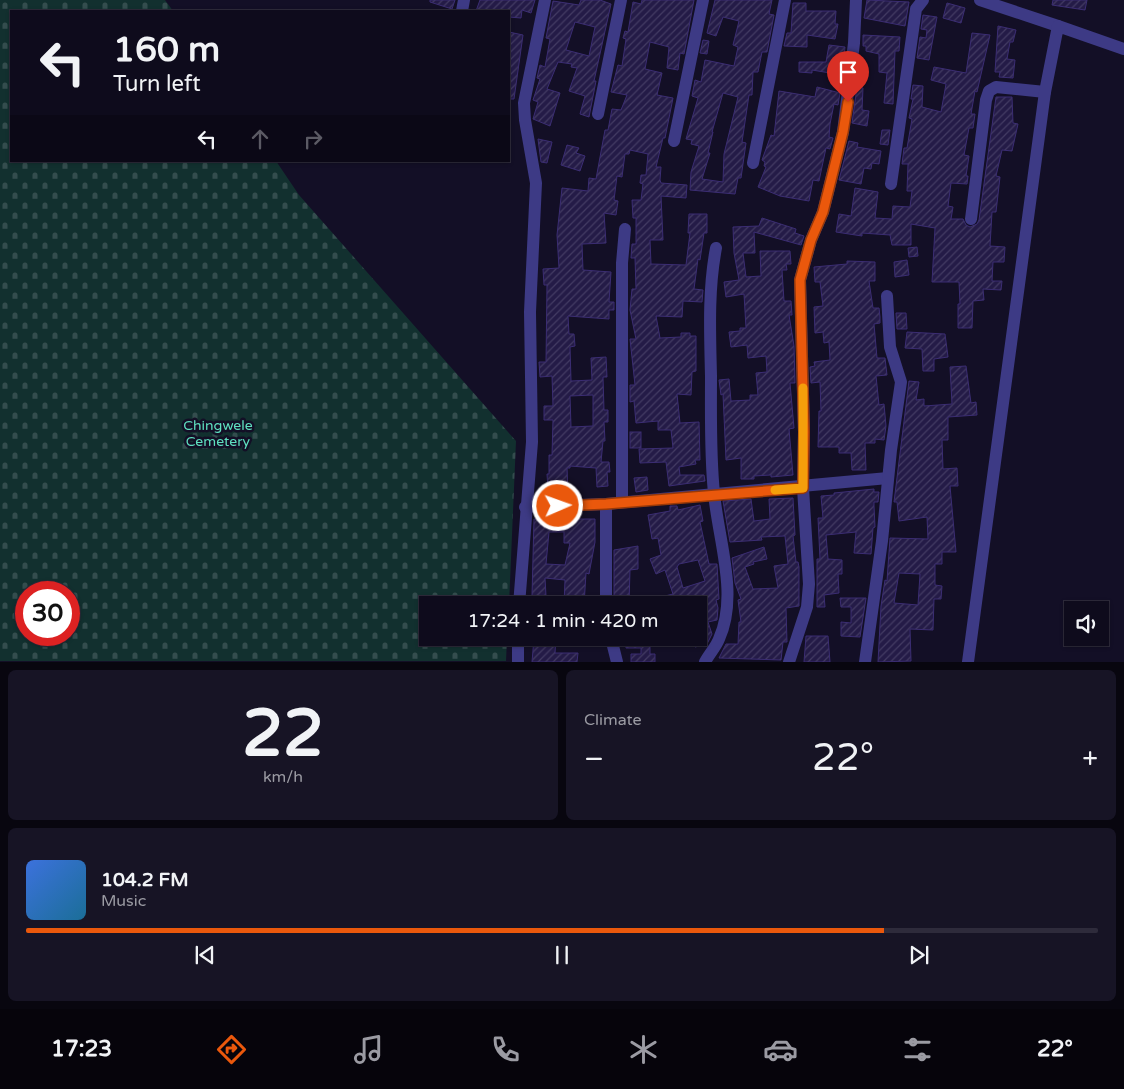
<!DOCTYPE html>
<html lang="en">
<head>
<meta charset="utf-8">
<style>
	body { margin:0; font-family:"Varela Round",sans-serif; background:#171425; color:#f1f3f6; height:100vh; display:flex; flex-direction:column; font-size:19px; white-space:nowrap }
	* { box-sizing:border-box; margin:0 }
	p { font-size:16px; color:#9b9ba3 }
	.icon { flex:none; width:28px; height:28px; fill:none; stroke:currentColor; stroke-width:2; stroke-linecap:round; stroke-linejoin:round }
	.map { position:relative; height:662px; overflow:hidden }
	.panel { display:flex; flex-direction:column; gap:8px; padding:8px; background:#08060f; flex:1 }
	.panel>* { flex:none }
	.banner { position:absolute; left:10px; top:10px; width:500px; height:152px; border-radius:0px; box-shadow:0 1px 4px #0004,0 0 0 1px #2e2b3b; background:#0e0b1c; color:#f1f3f6; overflow:hidden }
	.buttons { position:absolute; left:1064px; top:601px; display:grid; gap:10px }
	.buttons a { display:grid; place-items:center; width:45px; height:45px; border-radius:0px; background:#0e0b1c; box-shadow:0 1px 4px #0004,0 0 0 1px #2e2b3b; font-size:25px }
	.speed { position:absolute; left:15px; top:581px; display:flex; gap:10px; font-size:25px; font-weight:700; text-align:center }
	.speed>* { display:grid; place-content:center; width:65px; height:65px; border-radius:50%; background:#0e0b1c; box-shadow:0 1px 4px #0004,0 0 0 1px #2e2b3b; line-height:1 }
	.speed .limit { border:8px solid #d22; background:#fff; color:#111 }
	.pin { position:absolute; display:grid; place-items:center; width:42px; height:42px; color:#fff; margin:-51px -21px; border-radius:50% 50% 50% 0; rotate:-45deg; box-shadow:0 0 5px #0007 }
	.pin .icon { rotate:45deg }
	.me { position:absolute; width:55px; margin:-28px; rotate:88deg; stroke-linejoin:round; filter:drop-shadow(0 0 4px #0008) }
	.turn { display:flex; align-items:center; gap:18px; height:105px; padding:0 20px; font-size:22px }
	.turn .icon { width:65px; height:65px; stroke-width:2.5 }
	.turn b { display:block; font-size:35px; line-height:42px }
	.lanes { display:flex; align-items:center; height:48px; padding:0 20px; background:#0003; justify-content:center; gap:25px; direction:ltr }
	.lanes .off { opacity:.35 }
	.big { font-size:38px; font-weight:600; line-height:1.1 }
	.panel .tile { flex:1; display:flex; flex-direction:column; justify-content:center; gap:8px; min-width:0; padding:0 18px; border-radius:8px; background:#171425 }
	.panel .dial { align-items:center; gap:0 }
	.dial b { font-size:65px; line-height:1 }
	.song { display:flex; align-items:center; gap:15px }
	.cover { width:60px; height:60px; border-radius:8px; background:linear-gradient(135deg,hsl(220 70% 55%),hsl(200 70% 35%)) }
	.played { height:5px; border-radius:2px; background:linear-gradient(90deg,#ea580c 80%,#2e2b3b 80%) }
	.keys { display:flex; justify-content:space-around; direction:ltr }
	.heat { display:flex; justify-content:space-between; align-items:center; font-size:28px; direction:ltr }
	.panel .tiles { flex:1; display:grid; gap:8px; grid-template-columns:1fr 1fr }
	.tile:last-child { grid-column:span 2 }
	.trip { position:absolute; left:419px; top:596px; width:288px; height:50px; border-radius:0px; background:#0e0b1c; box-shadow:0 1px 4px #0004,0 0 0 1px #2e2b3b; font-weight:600; line-height:50px; text-align:center }
	.tab-bar { display:flex; height:80px; justify-content:space-around; align-items:center; background:#06040b; color:#9b9ba3 }
	.tab-bar .icon { width:35px; height:35px }
	.tab-bar .on { color:#ea580c }
	.tab-bar b { font-size:22px; color:#f1f3f6 }
	.map>svg:first-child { display:block }
	.cemetery { fill:url(#cemetery-stones); fill-rule:evenodd }
	.building { fill:url(#building-hatch); stroke:#3b2d73; fill-rule:evenodd }
	.lines { fill:none; stroke-linecap:round; stroke-linejoin:round }
	.minor { stroke:#3d3a85; stroke-width:12 }
	.route-casing { stroke:#983908; stroke-width:12 }
	.route { stroke:#ea580c; stroke-width:9 }
	.slow { stroke:#f59e0b; stroke-width:9 }
	.labels { text-anchor:middle; dominant-baseline:central; stroke-width:5; stroke-linejoin:round; paint-order:stroke }
	.park-label { font-size:14px; fill:#5fe0c0; stroke:#130f26 }
</style>
</head>
<body>
<div class="map">
<svg width="1124" height="662" viewBox="0 0 1124 662">
	<defs>
		<pattern id="cemetery-stones" width="16" height="16" patternUnits="userSpaceOnUse" patternTransform="scale(1.25)"><rect width="16" height="16" fill="#12302f"/><path d="M2 7V4a2 2 0 0 1 4 0v3zM10 15v-3a2 2 0 0 1 4 0v3z" fill="#344d4e"/></pattern>
		<pattern id="building-hatch" width="6" height="6" patternUnits="userSpaceOnUse" patternTransform="scale(1.25)"><rect width="6" height="6" fill="#241b47"/><path d="M-1 1l2-2M0 6l6-6M5 7l2-2" fill="none" stroke="#433b63"/></pattern>
	</defs>
	<rect width="100%" height="100%" fill="#130f26"/>
	<path class="cemetery" d="M0,0H165L173,11H11V161H276L299,195L516,441L509,605H428V638H507L506,661H0ZM26,592H69V635H26Z"/>
	<g class="building">
		<path d="M430,0H455L452,9L430,2Z"/>
		<path d="M480,0H535L531,13L522,10L521,18L509,17V11H476Z"/>
		<path d="M581,0H600L611,4L594,81H596L589,117L580,114L585,96L569,91L577,68L571,67L572,64L558,62L547,89L560,93L550,126L533,119L538,102L533,100L540,79L537,78L540,65L545,67L550,39L546,38L553,1L579,5ZM575,22L595,27L589,56L566,50Z"/>
		<path d="M642,0H694L684,54L680,53L678,70L667,68L669,47L650,42L645,69L662,73L657,95L673,98L665,138H663L656,167H661L660,180L661,183L687,185L686,198L661,196L663,240H650L651,264L686,265L690,233H688L689,214H707V233H704L700,260L698,259L694,289L703,290L702,302L683,301L682,317L656,316L660,338L681,337V333H690V336H696V371L692,372L691,395L677,394L680,423L699,422L700,460H695L696,464L679,467L680,475H704L705,481L669,486L666,462L640,463L639,449L673,448L671,430H658V421L636,423L634,401L630,402V385H635L630,339H636L630,310L632,289H636L635,258H631L632,244H636V218H633L632,200H641L643,184L640,183L641,175H646L648,154L630,150L629,154H625L622,177L617,176L614,200L618,201L616,215L604,213L606,243L582,244L583,270L611,272L609,302H614V310H609V319L568,316L569,334H574L575,346L570,347L571,381L592,380L591,358L606,357L607,377H603L604,410H608V422H604L605,441H603L601,462H609L610,472H607L608,486L597,487L596,468L570,466V468H567L568,492L548,490L547,474H549V455H552L553,420H544V406H553L552,376L540,377L539,362H546L547,285H544L543,269L559,268L557,235L562,188L588,191L589,178L596,179L605,130H608L612,109L621,110L627,95L611,92L618,65L622,66L626,39L623,38L625,31L628,32L633,2L641,4ZM593,395V426L571,427L570,396Z"/>
		<path d="M715,0H772L769,14L774,15L767,52H762L758,72H753L752,95H749L742,142L746,143L741,178H738L735,194L690,190L691,172L699,146L691,144L692,140L686,139L698,98L692,96L695,80L701,82L705,60L734,66L738,47L733,45L739,21L723,17L716,36L707,33ZM723,93L738,97L724,154L723,182L702,179L710,153H708L713,132H712Z"/>
		<path d="M867,0L909,2L905,26L864,18Z"/>
		<path d="M1053,0H1087L1085,10L1052,5Z"/>
		<path d="M793,3H806V11H836L835,24H838L835,39L807,35V47L784,46L787,33H791Z"/>
		<path d="M947,3L965,8L961,23L943,18Z"/>
		<path d="M923,15L937,17L929,60L917,58L920,37L926,38L927,30L921,29Z"/>
		<path d="M998,26L1016,30L1013,42H1010L1007,59L1015,60L1013,78L999,77L1000,72H995Z"/>
		<path d="M509,32L523,35L514,99H509Z"/>
		<path d="M972,33L990,35L977,92L975,91L971,114H975L973,128H969L964,155L969,156L966,176H968L967,184L951,183L948,206L953,207L951,219H963L966,225L970,227L977,224L979,220L996,97H1012L1013,123L1018,124L1012,151L1002,150L996,176L1000,177L996,212H992L990,246L1005,247L1004,262H993L992,281H1002L1001,290L983,289L984,300L973,301L972,328H958V304H960L959,282H932L935,228L911,224V245H892L890,235L862,233V236L836,232L839,214L851,216L855,188L878,192L875,218L892,219L893,206L910,207L912,191H907L908,164H902L904,148H907L912,119L909,118L913,99H911L913,85L923,86L922,107L941,112L946,84L931,80L934,67L966,73Z"/>
		<path d="M863,35L900,37L899,51H895L893,104L884,103L887,73L879,72V54L866,51V46H863Z"/>
		<path d="M703,40L709,41L707,54L700,53Z"/>
		<path d="M829,45L845,47L842,75L812,70V73L799,72V62H826Z"/>
		<path d="M817,87L840,93L838,105L834,104L830,124L829,137L833,138L830,149L826,148L819,181L813,180L809,201L780,196L758,187L766,167L764,166L765,162L762,160L771,135L774,136L779,91L815,97Z"/>
		<path d="M857,87L863,88L862,110L869,111L867,126L852,123Z"/>
		<path d="M882,130H890L888,145L880,144Z"/>
		<path d="M538,139L552,142L547,163L541,162Z"/>
		<path d="M849,141L858,143L857,147L881,151L879,164L872,163L871,169L864,168L861,184L839,180Z"/>
		<path d="M567,145L579,148L576,153L585,156L580,171L561,165Z"/>
		<path d="M762,218L796,229L795,233L804,236L801,245L754,232L755,253H743L746,277L761,276L760,251H790L791,264H786L787,270H782L784,301H791L792,315H789L794,346L795,383H790L794,428L789,429L793,475L771,477V475L754,476V479H741V458L726,460L723,394L721,395L719,380L729,379L731,401L750,400V395H758L756,373L767,372L766,356L748,358L747,345L731,347L729,332L740,331V328H746L744,294L726,297L724,282L739,280L734,253L733,227L759,226Z"/>
		<path d="M917,247L918,256L909,257L908,248Z"/>
		<path d="M907,260L909,275L895,277L894,262Z"/>
		<path d="M847,261L875,262V281H869L873,308H879L880,317V323L874,324L877,358H885L887,375L876,376L879,405L884,404L886,426L884,440L875,439V443H865L866,470H852L851,453H839V447H818L819,411H821L820,382L811,383L810,367L815,366L814,362L830,360L829,342L824,343L823,332L815,333L814,307L823,306L820,282H815L814,267L847,264Z"/>
		<path d="M896,313H906L907,329H897Z"/>
		<path d="M907,332L945,334L948,357L934,359V371H923L922,349L905,348Z"/>
		<path d="M966,366L971,403L976,402L977,415L948,417V440H942L943,469L957,468L958,486H950L956,552H942V564H935V585L942,586L941,599H934L933,630L910,629L911,661L878,662L881,606L885,580L887,581L890,538L928,539L927,517L899,521L897,502H894L909,381L919,382L916,400L924,399V406L952,404L950,367ZM899,573L920,574L918,605L894,603Z"/>
		<rect x="630" y="432" width="11" height="16"/>
		<path d="M647,477L648,490L636,492L634,478Z"/>
		<path d="M874,489V492H879L878,502H874V506L875,527L873,528L871,554L854,553L856,532L826,535L828,559L842,560V574H838L839,593L824,595L825,607H817V559H820L818,518H823L821,496L834,495V493Z"/>
		<path d="M793,498L795,535L793,536L796,562H798L799,567V606L786,608L787,642H783L781,660L719,658L726,644H738L739,622H741L738,600L741,599L735,583L732,558L764,547L767,559L753,562L754,564L745,567L753,589L778,588L774,566L788,564L785,536L761,537L762,540L730,542L723,501L751,499L754,521L770,519L769,499Z"/>
		<path d="M700,505L703,521L700,522L709,564H717L719,599L716,600L718,608L717,620L708,622L712,634L707,644L695,647L692,638H698V605H667L665,596L673,594L665,570L656,574L650,559L661,555L658,538L652,539L648,515L670,511V506H677L678,510ZM698,560L705,581L683,588L677,567L679,564Z"/>
		<path d="M575,513L576,519H595V542L589,574L586,573L584,605H564L565,580L545,578L546,596H532L534,519H564V514ZM549,532H564V543H570L565,565L546,564Z"/>
		<path d="M638,546V569L630,570L629,603H614V550Z"/>
		<path d="M840,598H866L860,637L841,636V622L851,623V607H841Z"/>
		<path d="M806,636H828L830,662H804Z"/>
		<path d="M534,638H556L555,653H578L577,662H532Z"/>
		<path d="M626,638H650V654H655V662H631V654H641V648H626Z"/>
	</g>
	<g class="lines">
		<g class="minor">
			<path d="M980,0L1058,26"/>
			<path d="M462,11L464,0"/>
			<path d="M598,114L621,0"/>
			<path d="M674,141L703,0"/>
			<path d="M753,163L785,0"/>
			<path d="M891,184L916,9L923,0"/>
			<path d="M971,219L986,100L989,91L996,87L1045,92"/>
			<path d="M622,502V263L625,229"/>
			<path d="M525,507L606,504L888,478"/>
			<path d="M519,605L532,442L530,312L536,183L525,120L524,103L545,0"/>
			<path d="M606,605V504"/>
			<path d="M611,638L617,662"/>
			<path d="M518,662V638"/>
			<path d="M705,662C709,654 716,647 719,639C739,595 718,539 714,493C710,454 711,415 711,376C710,333 708,290 716,248"/>
			<path d="M789,662L807,607L809,584L803,488L804,432L800,280L811,240L823,212L843,132L854,43L856,0"/>
			<path d="M865,662L882,541L891,450L901,382L890,347L887,296"/>
			<path d="M968,662L1045,92L1058,26L1124,49"/>
		</g>
	</g>
	<g class="lines">
		<defs>
			<path id="route" d="M558,506L606,504L803,488L804,432L800,280L811,240L823,212L843,132L848,102"/>
		</defs>
		<use href="#route" class="route-casing"/>
		<use href="#route" class="route"/>
		<path class="slow" d="M775,490L803,488V388"/>
	</g>
	<g class="labels">
		<g class="park-label">
			<text x="218" y="425">Chingwele<tspan x="218" dy="16">Cemetery</tspan></text>
		</g>
	</g>
</svg>
<div class="buttons">
<a><svg class="icon" aria-label="sound" viewBox="0 0 24 24"><path d="M4 9h4l5-4v14l-5-4H4zM17 9q2 3 0 6"/></svg></a>
</div>
<div class="speed"><div class="limit">30</div></div>
<div class="pin" style="left:848px;top:102px;background:#d93025"><svg class="icon" aria-label="arrive" viewBox="0 0 24 24"><path d="M6 21V4h12l-3 4 3 4H6"/></svg></div>
<svg class="me" style="left:558px;top:506px" viewBox="-20 -20 40 40"><circle r="17" fill="#ea580c" stroke="#fff" stroke-width="3"/><path d="M0-11L8 9 0 5-8 9z" fill="#fff"/></svg>
<div class="trip">17:24 · 1 min · 420 m</div>
<div class="banner">
<div class="turn"><svg class="icon" aria-label="left" viewBox="0 0 24 24"><path d="M17 20v-9H6M10 6l-5 5 5 5"/></svg><div><b>160 m</b>Turn left</div></div>
<div class="lanes"><svg class="icon" aria-label="left" viewBox="0 0 24 24"><path d="M17 20v-9H6M10 6l-5 5 5 5"/></svg><svg class="icon off" aria-label="ahead" viewBox="0 0 24 24"><path d="M12 20V5M6 11l6-6 6 6"/></svg><svg class="icon off" aria-label="right" viewBox="0 0 24 24"><path d="M7 20v-9h11M14 6l5 5-5 5"/></svg></div>
</div>
</div>
<section class="panel">
<div class="tiles">
<div class="tile dial"><b>22</b><p>km/h</p></div>
<div class="tile"><p>Climate</p>
<div class="heat"><a>−</a><b class="big">22°</b><a>+</a></div>
</div>
<div class="tile">
<div class="song"><i class="cover"></i><div><b>104.2 FM</b><p>Music</p></div></div>
<div class="played"></div>
<div class="keys"><svg class="icon" aria-label="previous" viewBox="0 0 24 24"><path d="M18 5L8 12l10 7zM5 5v14"/></svg><svg class="icon" aria-label="pause" viewBox="0 0 24 24"><path d="M8 5v14M16 5v14"/></svg><svg class="icon" aria-label="next" viewBox="0 0 24 24"><path d="M6 5l10 7-10 7zM19 5v14"/></svg></div>
</div>
</div>
</section>
<nav class="tab-bar">
<b>17:23</b>
<svg class="icon on" aria-label="directions" viewBox="0 0 24 24"><path d="M12 3l9 9-9 9-9-9zM9 14v-3h6M13 9l2 2-2 2"/></svg>
<svg class="icon" aria-label="music" viewBox="0 0 24 24"><path d="M9 18V5l10-2v13"/><circle cx="6" cy="18" r="3"/><circle cx="16" cy="16" r="3"/></svg>
<svg class="icon" aria-label="phone" viewBox="0 0 24 24"><path d="M5 4h4l2 5-3 2q2 4 5 5l2-3 5 2v4C11 20 4 13 5 4z"/></svg>
<svg class="icon" aria-label="climate" viewBox="0 0 24 24"><path d="M12 3v18M4 7l16 10M4 17L20 7"/></svg>
<svg class="icon" aria-label="car" viewBox="0 0 24 24"><path d="M5 17H2v-5l4-1 3-4h7l3 4 3 1v5h-3M9 17h6M6 11h13"/><circle cx="7" cy="17" r="2"/><circle cx="17" cy="17" r="2"/></svg>
<svg class="icon" aria-label="filters" viewBox="0 0 24 24"><path d="M4 7h16M4 17h16"/><circle cx="9" cy="7" r="2"/><circle cx="15" cy="17" r="2"/></svg>
<b>22°</b>
</nav>
</body>
</html>
